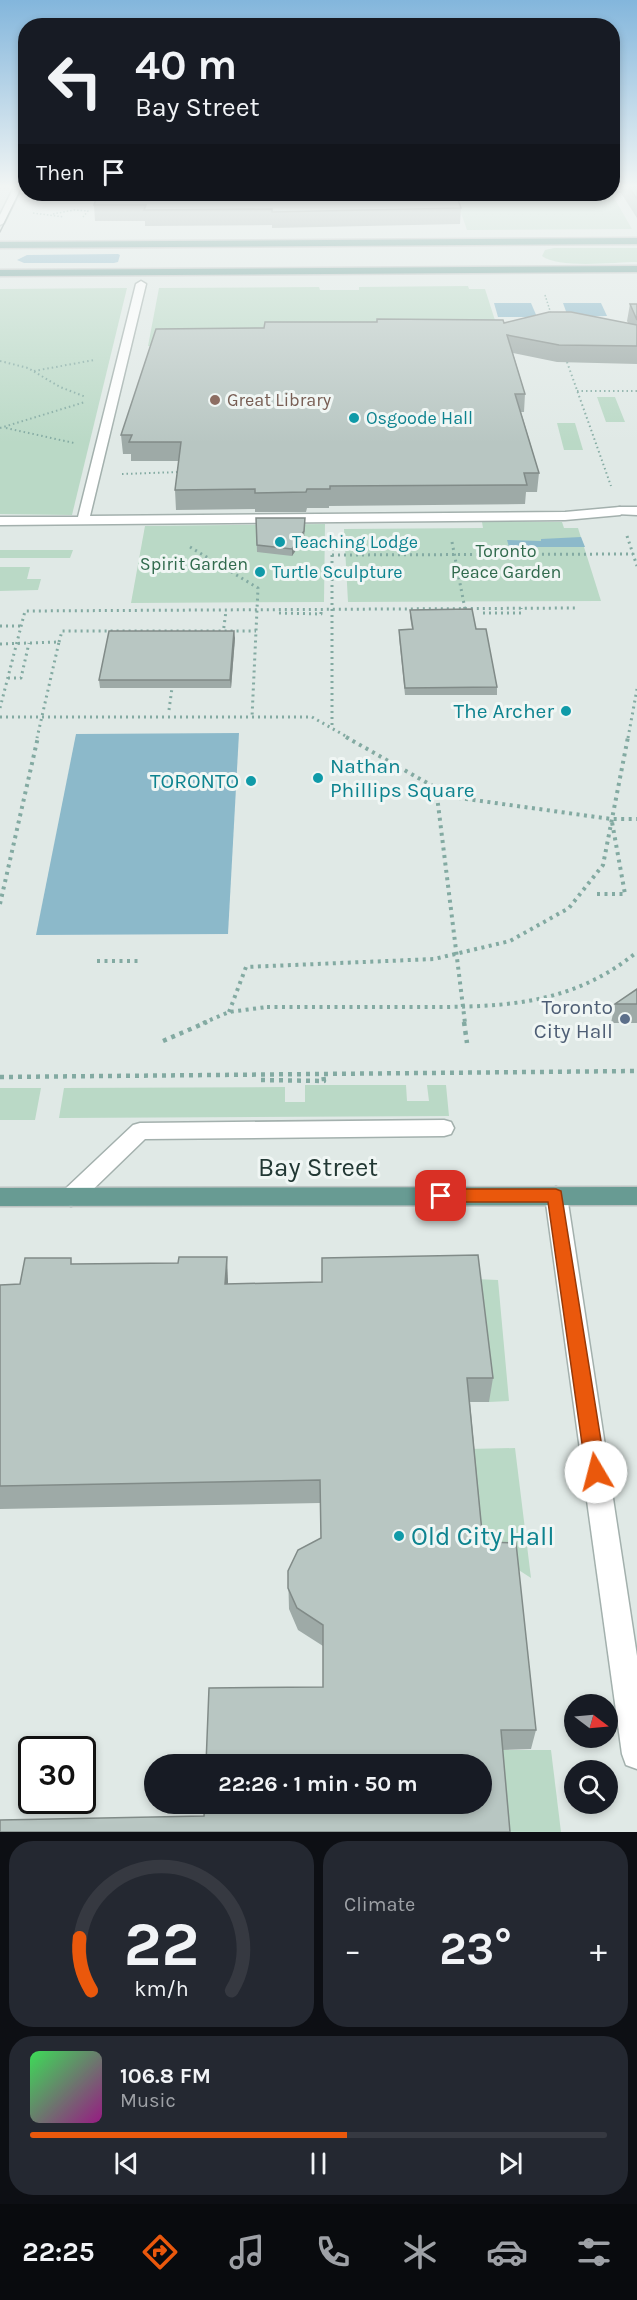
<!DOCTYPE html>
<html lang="en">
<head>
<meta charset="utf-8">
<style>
	body { margin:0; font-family:Karla,sans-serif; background:#242831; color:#f1f3f6; height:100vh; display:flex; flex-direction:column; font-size:22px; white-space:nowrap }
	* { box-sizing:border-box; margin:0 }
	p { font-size:20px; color:#9ea1a6 }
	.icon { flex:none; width:33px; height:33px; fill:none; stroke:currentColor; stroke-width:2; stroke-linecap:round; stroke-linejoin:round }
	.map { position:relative; height:1832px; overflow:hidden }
	.side { display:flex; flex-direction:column; gap:9px; padding:9px; background:#0d0f14; flex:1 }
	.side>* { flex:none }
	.banner { position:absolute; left:18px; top:18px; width:602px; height:183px; border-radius:24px; box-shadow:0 3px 9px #0003; background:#171b24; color:#f1f3f6; overflow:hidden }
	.needle { width:39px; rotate:106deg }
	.buttons { position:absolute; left:564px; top:1694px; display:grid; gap:12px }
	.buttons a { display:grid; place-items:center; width:54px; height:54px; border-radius:50%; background:#171b24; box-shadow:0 3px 9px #0003; font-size:30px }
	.speed { position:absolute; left:18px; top:1736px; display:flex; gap:12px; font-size:30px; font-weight:700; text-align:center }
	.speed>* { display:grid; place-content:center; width:78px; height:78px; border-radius:50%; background:#171b24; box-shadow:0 3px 9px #0003; line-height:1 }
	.speed .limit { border:3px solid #111; border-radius:9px; background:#fff; color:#111 }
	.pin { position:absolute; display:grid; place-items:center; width:51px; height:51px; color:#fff; margin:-26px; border-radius:12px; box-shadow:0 3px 9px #0006 }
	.me { position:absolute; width:66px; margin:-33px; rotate:352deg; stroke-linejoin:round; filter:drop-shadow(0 0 4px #0008) }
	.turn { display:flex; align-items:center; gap:21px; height:126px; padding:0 18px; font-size:27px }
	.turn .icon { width:78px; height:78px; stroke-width:2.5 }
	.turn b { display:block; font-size:42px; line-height:51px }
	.then { display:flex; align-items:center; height:57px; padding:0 18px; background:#0003; gap:12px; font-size:22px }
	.big { font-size:45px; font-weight:700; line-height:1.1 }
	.side .tile { flex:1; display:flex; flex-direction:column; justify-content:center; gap:9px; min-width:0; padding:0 21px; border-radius:24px; background:#242831 }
	.side .dial { align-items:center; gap:0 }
	.dial svg { height:156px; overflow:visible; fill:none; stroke:#363941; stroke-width:7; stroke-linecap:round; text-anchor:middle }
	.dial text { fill:#f1f3f6; stroke:none }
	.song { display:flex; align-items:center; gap:18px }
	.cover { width:72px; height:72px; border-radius:9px; background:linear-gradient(135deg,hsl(130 70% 55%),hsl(310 70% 35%)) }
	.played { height:6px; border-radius:3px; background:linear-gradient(90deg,#ea580c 55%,#363941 55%) }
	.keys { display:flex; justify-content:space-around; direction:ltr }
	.heat { display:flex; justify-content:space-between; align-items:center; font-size:33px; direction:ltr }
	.side .tiles { flex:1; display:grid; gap:9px; grid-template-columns:1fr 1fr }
	.tile:last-child { grid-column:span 2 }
	.trip { position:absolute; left:144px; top:1754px; width:348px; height:60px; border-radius:30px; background:#171b24; box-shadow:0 3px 9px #0003; font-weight:700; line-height:60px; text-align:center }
	.tab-bar { display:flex; height:96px; justify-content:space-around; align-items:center; background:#090b0e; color:#9ea1a6 }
	.tab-bar .icon { width:42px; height:42px }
	.tab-bar .active { color:#ea580c }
	.tab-bar b { font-size:27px; color:#f1f3f6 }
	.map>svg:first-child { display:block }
	.green { fill:#bad9c6 }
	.water { fill:#8cb9ca }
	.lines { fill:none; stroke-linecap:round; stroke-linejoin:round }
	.lane-casing { stroke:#a3b0ad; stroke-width:3 }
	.street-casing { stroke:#a3b0ad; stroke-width:3 }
	.secondary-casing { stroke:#a0b4af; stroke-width:3 }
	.primary-casing { stroke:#bdc3c2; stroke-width:3 }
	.path-far4 { stroke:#83aaa2; stroke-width:1.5; stroke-dasharray:1.5 2; stroke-linecap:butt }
	.path-far3 { stroke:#83aaa2; stroke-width:2; stroke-dasharray:1.5 3; stroke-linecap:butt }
	.path-far2 { stroke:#83aaa2; stroke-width:3; stroke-dasharray:2 4; stroke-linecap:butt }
	.path-far1 { stroke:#83aaa2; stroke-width:4; stroke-dasharray:3 4.5; stroke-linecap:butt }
	.path { stroke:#83aaa2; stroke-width:4.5; stroke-dasharray:4 5; stroke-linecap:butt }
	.lane { fill:#fff; fill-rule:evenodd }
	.street { fill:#fff; fill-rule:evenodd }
	.secondary { fill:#fff; fill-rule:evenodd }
	.primary { fill:#689b93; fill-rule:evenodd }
	.tram { stroke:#5c7370; stroke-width:1.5 }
	.path-bridge-far2 { stroke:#83aaa2; stroke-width:3; stroke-dasharray:2 4; stroke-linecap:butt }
	.path-bridge-far1 { stroke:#83aaa2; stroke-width:4; stroke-dasharray:3 4.5; stroke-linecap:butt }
	.path-bridge { stroke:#83aaa2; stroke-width:4.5; stroke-dasharray:4 5; stroke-linecap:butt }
	.wall { fill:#9eaaa7 }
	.shaded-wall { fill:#818b88 }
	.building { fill:#b8c6c2; stroke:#818b88; stroke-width:1.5 }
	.route { fill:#ea580c; stroke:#983908; stroke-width:1.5 }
	.education-dot { fill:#8d6e63; stroke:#f0f6f4; stroke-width:2 }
	.culture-dot { fill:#0f9aa8; stroke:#f0f6f4; stroke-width:2 }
	.service-dot { fill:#5c6f8a; stroke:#f0f6f4; stroke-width:2 }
	.labels { text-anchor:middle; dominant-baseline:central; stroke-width:6; stroke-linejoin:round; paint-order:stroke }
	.far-education-label { font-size:18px; fill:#785e54; stroke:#f0f6f4; text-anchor:start }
	.far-culture-label { font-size:18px; fill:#0d838f; stroke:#f0f6f4; text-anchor:start }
	.far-park-label { font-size:18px; fill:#306a4d; stroke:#f0f6f4 }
	.culture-label { font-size:21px; fill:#0d838f; stroke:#f0f6f4; text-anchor:end }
	.service-label { font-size:21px; fill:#4e5e75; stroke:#f0f6f4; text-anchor:end }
	.near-street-label { font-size:26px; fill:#223834; stroke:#f0f6f4 }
	.near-culture-label { font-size:26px; fill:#0d838f; stroke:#f0f6f4; text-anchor:start }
</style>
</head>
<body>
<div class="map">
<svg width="637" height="1832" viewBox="0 0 637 1832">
	<rect width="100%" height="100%" fill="#e0e9e6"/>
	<g class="green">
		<path d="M455,196H613L632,229L467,230Z"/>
		<path d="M554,248H637V262C615,262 559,269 542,256L545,250Z"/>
		<path d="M468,286L469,289H485L500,336L264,345L148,346L159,288L319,287L320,290H359V287Z"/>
		<path d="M127,288L72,515L0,514V289Z"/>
		<path d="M597,397H615L625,422H606Z"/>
		<path d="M557,423H575L583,450H564Z"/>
		<path d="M482,522H562L564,528H578L601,601L348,602L344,529L483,528Z"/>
		<path d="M325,524L324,602L131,603L145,526Z"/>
		<path d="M0,550H73L70,558H0Z"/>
		<path d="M0,567H30L27,579H41L38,590L0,591Z"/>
		<path d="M305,1085H406L407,1101H429L427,1085H446L449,1116L59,1118L64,1088L285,1087V1102H305Z"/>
		<path d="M0,1088H41L35,1120H0Z"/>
		<path d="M475,1279L498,1280L509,1401L489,1402Z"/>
		<path d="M515,1448L531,1578L511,1565H479L469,1449Z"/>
		<path d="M496,1750H551L561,1832H504Z"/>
	</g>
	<g class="water">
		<path d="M27,255L118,254L120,255L118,262L114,263H24L17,260Z"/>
		<path d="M494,303H531L537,317H498Z"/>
		<path d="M563,303H601L607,316L568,317Z"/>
		<path d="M581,537L585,547H509L507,540L541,541V539Z"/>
		<path d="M239,733L228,934L36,935L76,734Z"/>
	</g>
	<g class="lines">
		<defs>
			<g id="lane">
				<path d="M620,507H637V515L616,514L614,511L616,508Z"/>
				<path d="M444,1120L451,1122L454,1128L451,1134L444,1136L145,1139L79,1203L71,1206L63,1203L60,1197L63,1191L133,1125L140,1123Z"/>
			</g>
			<g id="street">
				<rect x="612" y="187" width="25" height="4"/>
				<rect x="13" y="189" width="13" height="4"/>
				<path d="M141,281L146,284L90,516L565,512L620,507L626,511L620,515L565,520L0,525V517H78L136,284Z"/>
				<path d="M556,1187L564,1190L567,1196L637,1656V1769L626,1765L622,1754L545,1196L548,1190Z"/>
			</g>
			<path id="secondary" d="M14,187H22L4,223L0,225V215Z"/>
			<g id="primary">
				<path d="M637,238V244L0,248V242Z"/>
				<path d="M637,266V272L0,276V270Z"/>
				<path d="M637,1187V1205L0,1206V1188Z"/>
			</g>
		</defs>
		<use href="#lane" class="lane-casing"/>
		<use href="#street" class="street-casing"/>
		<use href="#secondary" class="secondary-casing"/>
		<use href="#primary" class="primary-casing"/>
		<g class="path-far4">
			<path d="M33,213L64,217"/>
			<path d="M53,214L74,210L88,211L83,217"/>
			<path d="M545,295L552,317"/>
		</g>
		<g class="path-far3">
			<path d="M0,361L28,368L60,387L86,397"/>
			<path d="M567,362L611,486"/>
			<path d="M34,371L94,360"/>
			<path d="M577,391H637"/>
			<path d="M0,428L85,402"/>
			<path d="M6,428L74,443"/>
			<path d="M122,474L180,472"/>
		</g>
		<g class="path-far2">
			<path d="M627,536L637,566"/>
			<path d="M452,542L465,609"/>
			<path d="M332,543V728"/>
			<path d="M190,547L258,588L252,717"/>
			<path d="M332,555L633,554"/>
			<path d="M279,613L321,614V610"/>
			<path d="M483,613H521V608"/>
			<path d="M0,626H22"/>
			<path d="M59,642L62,631H256"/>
			<path d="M0,644L59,642L37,738"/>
			<path d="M8,678H21L29,643"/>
			<path d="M169,710L172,688"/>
			<path d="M0,717H312L349,738"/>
			<path d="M628,738L637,689"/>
		</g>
		<g class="path-far1">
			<path d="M346,737L452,797L611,819H637"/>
			<path d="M436,788L465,1023"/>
			<path d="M597,894H625L612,822"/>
			<path d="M0,904L38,737"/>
			<path d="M97,961H140"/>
			<path d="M229,1012L246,967L434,959L510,941L569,908L603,865L628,737"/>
			<path d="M203,1023L229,1012L267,1007"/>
		</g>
		<g class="path">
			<path d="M464,1022L467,1043"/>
			<path d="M163,1041L207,1022"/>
			<path d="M261,1080L324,1081L323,1074"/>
		</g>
		<use href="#lane" class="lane"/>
		<use href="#street" class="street"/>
		<use href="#secondary" class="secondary"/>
		<use href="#primary" class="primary"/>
		<path class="tram" d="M0,232L22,187"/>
		<g class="path-bridge-far2">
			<path d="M223,634L226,611"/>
			<path d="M0,708L25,611L575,608"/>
		</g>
		<path class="path-bridge-far1" d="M267,1007C314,1007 361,1007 408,1007C494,1007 567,1009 637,952"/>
		<path class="path-bridge" d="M0,1077L637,1071"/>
	</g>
	<g class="wall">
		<path d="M622,187H637V218L621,193Z"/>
		<path d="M66,194H456L461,208L460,224L272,228V225L145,226V221H95L94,205L97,194Z"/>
		<path d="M630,304H637V364L557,362L513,353L525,394L524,412H521L539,473L537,492H526L525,504L329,506V508H307L306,512H255V509L176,510L175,490L179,461H131V454H123L121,435L264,328L504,323H628L627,321Z"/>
		<path d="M256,518H305L304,538L292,556L257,552Z"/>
		<path d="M410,610L476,629L497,687V695H405L399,637V630L412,629L410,617Z"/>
		<path d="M235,638L231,688H100L99,680Z"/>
		<path d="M637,989V1023H611L615,1004Z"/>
		<path d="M72,1264L228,1281V1284L493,1378L489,1402H470L483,1542L536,1730L531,1749L502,1750L204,1816L323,1687V1646L298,1630L289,1609L288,1571L321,1539L320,1503L0,1509V1285L20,1284Z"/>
	</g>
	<g class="shaded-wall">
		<path d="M305,518L304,538L292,556V549Z"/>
		<path d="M234,631L235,638L231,688L230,680Z"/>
		<path d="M227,1257L228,1281L226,1308L225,1284Z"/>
	</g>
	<g class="building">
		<path d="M629,187H637V199Z"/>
		<path d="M98,194H456L461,208L272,212V209L144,210L146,205H94Z"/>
		<path d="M630,304H637V320Z"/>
		<path d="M549,312H571L637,325V346L559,345L507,335L525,394H515L539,473H524L527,485L330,486V489H307L306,492L255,493V489L175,490L181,442H129L132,435H121L156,329L264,328L265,322H377V319L503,320L504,323Z"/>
		<path d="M256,518H305L304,531L292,549L257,545Z"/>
		<path d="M472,609L476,629H486L497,687L405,688L399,630L413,629L410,610Z"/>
		<path d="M109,631H234L230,680H99Z"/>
		<path d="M637,989V1004H615Z"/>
		<path d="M478,1255L493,1378H467L483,1542L516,1543L536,1730H501L510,1832H0V1820L204,1816L205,1803H482V1764H206L209,1688L323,1687V1625L297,1608L288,1588V1571L298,1550L321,1538L320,1480L0,1486V1285L20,1284L25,1258H71V1264L178,1263L179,1257H227L225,1284L322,1282V1258Z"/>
	</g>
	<linearGradient id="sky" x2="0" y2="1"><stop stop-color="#83b6dc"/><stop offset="0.42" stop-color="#f1f5f4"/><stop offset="1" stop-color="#f1f5f4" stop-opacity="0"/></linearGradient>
	<rect width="637" height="443" fill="url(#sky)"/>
	<path class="route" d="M441,1189H556L561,1191L606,1472L603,1478L596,1481L589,1478L586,1472L548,1202H441L435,1200L433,1196L435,1191Z"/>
	<circle class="education-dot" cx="215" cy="400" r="6"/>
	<g class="culture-dot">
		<circle cx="354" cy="418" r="6"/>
		<circle cx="280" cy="542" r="6"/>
		<circle cx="260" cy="572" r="6"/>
		<circle cx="566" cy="711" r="6"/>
		<circle cx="318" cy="778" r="6"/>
		<circle cx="251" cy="781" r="6"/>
		<circle cx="399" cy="1536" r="6"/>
	</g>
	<circle class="service-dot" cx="625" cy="1019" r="6"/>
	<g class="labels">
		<g class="far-education-label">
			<text x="227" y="400">Great Library</text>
		</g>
		<g class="far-culture-label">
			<text x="366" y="418">Osgoode Hall</text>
			<text x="292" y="542">Teaching Lodge</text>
			<text x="272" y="572">Turtle Sculpture</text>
		</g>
		<g class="far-park-label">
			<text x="506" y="551">Toronto<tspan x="506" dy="21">Peace Garden</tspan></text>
			<text x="194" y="564">Spirit Garden</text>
		</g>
		<g class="culture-label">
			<text x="554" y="711">The Archer</text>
			<text x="330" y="766" text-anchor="start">Nathan<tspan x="330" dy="24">Phillips Square</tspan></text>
			<text x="239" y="781">TORONTO</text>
		</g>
		<g class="service-label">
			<text x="613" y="1007">Toronto<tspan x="613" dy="24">City Hall</tspan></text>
		</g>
		<g class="near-street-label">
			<text x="318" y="1167">Bay Street</text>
		</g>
		<g class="near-culture-label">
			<text x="411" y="1536">Old City Hall</text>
		</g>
	</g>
</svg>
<div class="buttons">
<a><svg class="needle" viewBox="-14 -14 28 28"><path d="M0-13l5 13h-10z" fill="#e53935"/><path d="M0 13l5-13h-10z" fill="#9ea1a6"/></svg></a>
<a><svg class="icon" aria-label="search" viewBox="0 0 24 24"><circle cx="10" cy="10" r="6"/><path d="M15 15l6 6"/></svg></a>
</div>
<div class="speed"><div class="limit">30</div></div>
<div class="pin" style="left:441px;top:1196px;background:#d93025"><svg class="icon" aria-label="arrive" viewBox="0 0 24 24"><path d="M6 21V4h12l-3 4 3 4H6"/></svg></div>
<svg class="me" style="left:596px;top:1472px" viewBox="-20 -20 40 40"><circle r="19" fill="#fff"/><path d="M0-13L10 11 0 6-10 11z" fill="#ea580c"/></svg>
<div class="trip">22:26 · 1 min · 50 m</div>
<div class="banner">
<div class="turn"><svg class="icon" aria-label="left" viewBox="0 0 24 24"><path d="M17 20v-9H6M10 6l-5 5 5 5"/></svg><div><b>40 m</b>Bay Street</div></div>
<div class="then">Then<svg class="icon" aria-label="arrive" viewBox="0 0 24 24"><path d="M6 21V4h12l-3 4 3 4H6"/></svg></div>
</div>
</div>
<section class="side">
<div class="tiles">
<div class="tile dial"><svg viewBox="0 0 100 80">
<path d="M14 69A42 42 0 1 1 86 69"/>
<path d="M14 69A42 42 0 0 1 8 42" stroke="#ea580c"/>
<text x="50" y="56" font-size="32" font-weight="700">22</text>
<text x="50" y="72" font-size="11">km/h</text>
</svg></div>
<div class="tile"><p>Climate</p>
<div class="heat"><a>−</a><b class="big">23°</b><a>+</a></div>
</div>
<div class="tile">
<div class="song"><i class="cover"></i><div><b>106.8 FM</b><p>Music</p></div></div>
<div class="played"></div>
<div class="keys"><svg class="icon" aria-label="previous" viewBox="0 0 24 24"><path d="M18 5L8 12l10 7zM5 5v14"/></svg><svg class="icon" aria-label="pause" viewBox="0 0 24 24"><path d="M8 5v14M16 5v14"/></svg><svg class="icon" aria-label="next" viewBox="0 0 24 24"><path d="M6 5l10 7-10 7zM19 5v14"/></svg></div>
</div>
</div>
</section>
<nav class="tab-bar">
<b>22:25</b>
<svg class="icon active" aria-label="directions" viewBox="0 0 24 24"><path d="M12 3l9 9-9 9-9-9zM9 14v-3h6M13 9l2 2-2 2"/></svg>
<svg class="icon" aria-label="music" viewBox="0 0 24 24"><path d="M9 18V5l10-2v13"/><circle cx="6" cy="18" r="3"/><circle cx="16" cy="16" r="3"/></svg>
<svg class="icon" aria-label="phone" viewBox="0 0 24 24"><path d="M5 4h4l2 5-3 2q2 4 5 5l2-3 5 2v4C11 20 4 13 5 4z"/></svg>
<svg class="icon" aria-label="climate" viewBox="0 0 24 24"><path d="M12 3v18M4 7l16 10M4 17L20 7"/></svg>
<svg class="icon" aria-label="car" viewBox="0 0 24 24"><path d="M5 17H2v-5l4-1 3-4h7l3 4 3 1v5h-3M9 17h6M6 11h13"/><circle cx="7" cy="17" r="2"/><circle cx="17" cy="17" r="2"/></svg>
<svg class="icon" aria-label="filters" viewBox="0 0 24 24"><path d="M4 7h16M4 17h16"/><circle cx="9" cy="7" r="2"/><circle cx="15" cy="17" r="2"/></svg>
</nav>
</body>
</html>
